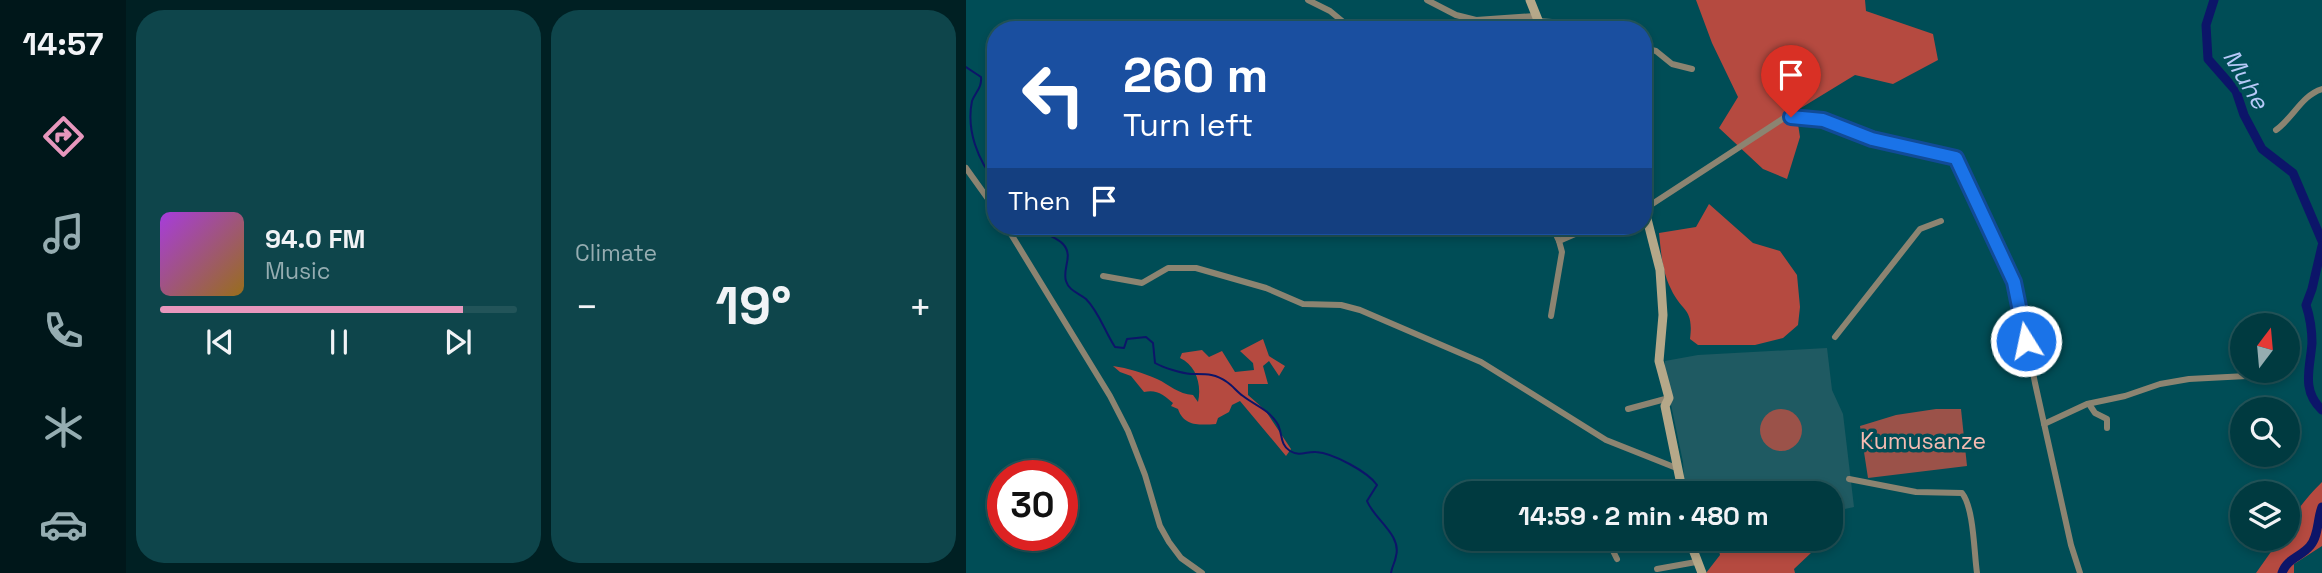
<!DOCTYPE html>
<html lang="en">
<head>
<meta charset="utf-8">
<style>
	body { margin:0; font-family:"Space Grotesk",sans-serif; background:#0e454b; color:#f1f3f6; height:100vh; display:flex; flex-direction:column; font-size:26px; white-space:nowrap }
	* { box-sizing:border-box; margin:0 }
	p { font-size:23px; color:#95adb1 }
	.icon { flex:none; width:38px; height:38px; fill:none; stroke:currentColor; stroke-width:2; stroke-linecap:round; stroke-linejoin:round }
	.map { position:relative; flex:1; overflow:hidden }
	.panel { display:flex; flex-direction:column; gap:10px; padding:10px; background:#002023; width:840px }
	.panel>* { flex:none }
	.guide { position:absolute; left:21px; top:21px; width:665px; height:214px; border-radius:28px; box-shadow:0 4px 10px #0003,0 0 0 2px #225459; background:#1a4fa0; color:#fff; overflow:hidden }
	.needle { width:46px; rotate:16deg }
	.controls { position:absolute; left:1264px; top:313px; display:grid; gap:14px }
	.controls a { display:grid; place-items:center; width:70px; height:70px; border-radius:50%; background:#003a40; box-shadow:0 4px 10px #0003,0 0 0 2px #225459; font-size:35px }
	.speed { position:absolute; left:21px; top:460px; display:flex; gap:14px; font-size:35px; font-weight:700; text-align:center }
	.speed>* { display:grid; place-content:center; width:91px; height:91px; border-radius:50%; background:#003a40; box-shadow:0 4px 10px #0003,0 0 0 2px #225459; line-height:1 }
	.speed .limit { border:10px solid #d22; background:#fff; color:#111 }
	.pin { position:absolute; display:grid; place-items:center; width:60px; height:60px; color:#fff; margin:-72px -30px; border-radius:50% 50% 50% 0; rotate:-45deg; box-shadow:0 0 7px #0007 }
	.pin .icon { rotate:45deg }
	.me { position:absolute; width:77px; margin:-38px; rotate:350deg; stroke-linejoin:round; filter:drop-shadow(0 0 5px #0008) }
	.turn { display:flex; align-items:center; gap:24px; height:147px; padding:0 21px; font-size:32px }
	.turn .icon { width:91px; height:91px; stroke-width:2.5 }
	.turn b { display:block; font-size:49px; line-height:60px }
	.then { display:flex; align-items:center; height:66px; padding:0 21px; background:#0003; gap:14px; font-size:26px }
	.big { font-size:52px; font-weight:700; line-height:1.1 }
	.panel .card { flex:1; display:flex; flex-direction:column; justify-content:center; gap:10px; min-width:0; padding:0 24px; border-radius:28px; background:#0e454b }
	.song { display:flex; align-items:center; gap:21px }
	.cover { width:84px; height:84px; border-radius:10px; background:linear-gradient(135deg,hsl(280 70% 55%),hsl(40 70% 35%)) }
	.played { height:7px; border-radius:4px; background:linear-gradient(90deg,#e797bd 85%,#225459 85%) }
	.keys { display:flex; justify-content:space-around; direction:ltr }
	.heat { display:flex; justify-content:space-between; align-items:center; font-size:38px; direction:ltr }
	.panel .tiles { flex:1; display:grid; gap:10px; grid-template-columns:repeat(2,1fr) }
	.trip { position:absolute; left:478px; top:481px; width:399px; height:70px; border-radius:28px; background:#003a40; box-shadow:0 4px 10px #0003,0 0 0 2px #225459; font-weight:700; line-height:70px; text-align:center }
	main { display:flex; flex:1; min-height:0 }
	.tab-bar { display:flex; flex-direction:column; width:126px; justify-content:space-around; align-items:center; background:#00171a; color:#95adb1 }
	.tab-bar .icon { width:49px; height:49px }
	.tab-bar .on { color:#e797bd }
	.tab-bar b { font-size:32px; color:#f1f3f6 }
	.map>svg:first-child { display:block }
	.built { fill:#1f5a62 }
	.green { fill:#9b5249 }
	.forest { fill:#b54a40 }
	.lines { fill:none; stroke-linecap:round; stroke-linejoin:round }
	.stream { stroke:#0c1569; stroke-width:2 }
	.river { stroke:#0c1569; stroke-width:9 }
	.minor { stroke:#8c8471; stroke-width:6 }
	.secondary { stroke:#b5a889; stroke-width:9 }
	.route-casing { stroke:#114b97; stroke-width:18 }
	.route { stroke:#1a73e8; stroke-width:12 }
	.labels { text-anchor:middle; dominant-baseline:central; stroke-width:7; stroke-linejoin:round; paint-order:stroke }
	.park-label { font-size:23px; fill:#f5bbb2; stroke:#004d56 }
	.water-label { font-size:24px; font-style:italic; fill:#b7c9f8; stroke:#004d56 }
</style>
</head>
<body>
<main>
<nav class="tab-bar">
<b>14:57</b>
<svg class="icon on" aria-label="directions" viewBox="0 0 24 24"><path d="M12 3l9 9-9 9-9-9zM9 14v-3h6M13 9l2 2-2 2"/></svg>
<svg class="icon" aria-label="music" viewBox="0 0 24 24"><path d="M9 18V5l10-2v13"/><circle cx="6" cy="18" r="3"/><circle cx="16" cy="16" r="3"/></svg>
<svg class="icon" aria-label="phone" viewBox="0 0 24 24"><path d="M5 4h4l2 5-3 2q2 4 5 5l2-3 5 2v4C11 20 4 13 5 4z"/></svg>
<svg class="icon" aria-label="climate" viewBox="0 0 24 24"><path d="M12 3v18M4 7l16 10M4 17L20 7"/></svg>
<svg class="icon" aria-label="car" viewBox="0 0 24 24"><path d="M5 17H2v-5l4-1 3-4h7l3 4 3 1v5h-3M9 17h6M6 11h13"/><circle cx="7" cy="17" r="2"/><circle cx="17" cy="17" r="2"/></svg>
</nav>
<section class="panel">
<div class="tiles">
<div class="card">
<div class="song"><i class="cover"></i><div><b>94.0 FM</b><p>Music</p></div></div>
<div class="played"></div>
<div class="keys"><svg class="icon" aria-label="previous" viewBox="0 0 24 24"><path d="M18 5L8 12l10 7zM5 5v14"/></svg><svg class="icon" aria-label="pause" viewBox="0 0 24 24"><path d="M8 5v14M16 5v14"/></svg><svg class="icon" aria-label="next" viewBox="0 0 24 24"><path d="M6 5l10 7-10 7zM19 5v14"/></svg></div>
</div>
<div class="card"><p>Climate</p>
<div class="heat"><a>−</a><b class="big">19°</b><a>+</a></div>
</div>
</div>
</section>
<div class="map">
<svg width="1356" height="573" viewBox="0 0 1356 573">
	<rect width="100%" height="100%" fill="#004d56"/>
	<path class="built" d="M861,348L866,390L877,414L888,507L865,512L864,494L719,493L717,462L699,376V361L732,355Z"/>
	<g class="green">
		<circle cx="815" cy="430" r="21"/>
		<path d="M970,409H995L1001,466L902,478L894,426L930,415Z"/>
	</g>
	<g class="forest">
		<path d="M730,0H899L900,11L967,34L972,60L927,84L889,75L830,111L834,137L821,179L797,169L753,128L772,97L746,43Z"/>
		<path d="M743,204L787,243L814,251L831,275L834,307L832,325L817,338L789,345H732L724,339C728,307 716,313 705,289C696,271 695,252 693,233L730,227Z"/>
		<path d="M297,339L303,356L319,366L313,376L303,361L297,366L302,384H282V395L299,410L325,449L320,456L274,401L266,405L263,412L252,418L250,424C235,425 218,427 212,409L205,406L207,403C198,395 191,389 178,392L165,376L154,372L147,366C162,368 177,373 191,379C204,385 212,394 227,395L232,402C236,385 230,365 214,358L216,353L236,350L243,357L256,351L269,372L288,370L287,363L274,351Z"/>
		<path d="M1356,482V546L1328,564V573H1290L1314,539H1321C1321,519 1342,496 1356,482Z"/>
		<path d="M750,539H847L846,552L828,569L829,573H740L754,555Z"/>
	</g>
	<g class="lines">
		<g class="stream">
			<path d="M0,67L15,77C16,88 10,91 6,101C0,130 12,161 30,182"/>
			<path d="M63,226C73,233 89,235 97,244C108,256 96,268 100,281C103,291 113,293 120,299C133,312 139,332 149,347L158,348L161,339L180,337L187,343L189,363C198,368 215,373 225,374C239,374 249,373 261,382C267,386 271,392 277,396C290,406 302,409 311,423C317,432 313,444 324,451C334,457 341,451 350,452C367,453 402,472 411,485L401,501C408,519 436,535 430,556C429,563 426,566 425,573"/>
		</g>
		<g class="river">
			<path d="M1248,0L1240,25L1242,59L1270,91L1278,115L1296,149L1327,173L1356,241"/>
			<path d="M1356,246L1346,289L1340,305C1344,317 1346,330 1346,343C1344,369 1335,390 1356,410"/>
			<path d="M1316,573C1321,558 1335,557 1344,546C1353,536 1351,519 1356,507"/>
		</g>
		<g class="minor">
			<path d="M342,0L364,11L387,30"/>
			<path d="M461,0L490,15L510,20L569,16"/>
			<path d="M571,21L586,22L609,30"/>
			<path d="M677,48L690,51L706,64L726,69"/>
			<path d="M1310,130C1327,118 1336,95 1356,89"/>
			<path d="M0,168L30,210"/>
			<path d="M677,210L818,118L857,120L906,139L988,156L1051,291L1069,383L1105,545L1114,573"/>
			<path d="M40,226L144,396L162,431L179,475L194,526L203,542L215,558L236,573"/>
			<path d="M586,226L593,241"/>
			<path d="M616,231C627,238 641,230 652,226"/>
			<path d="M137,276L176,283L202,268H230L300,288L337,304L375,305L394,310L515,362L640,440L713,469"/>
			<path d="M585,316L596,252L593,241L616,231V226"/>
			<path d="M869,337L954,229L975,221"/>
			<path d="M1123,404L1129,413L1141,419V428"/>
			<path d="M662,409L703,398"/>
			<path d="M1078,424L1121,404L1159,396L1194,384L1223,379L1300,375"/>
			<path d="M883,479L950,492L996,493C1008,508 1008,553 1011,573"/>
			<path d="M641,539L651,559"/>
			<path d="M691,569L730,562"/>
		</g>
		<g class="secondary">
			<path d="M564,0L576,30"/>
			<path d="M677,203L694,270L697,315L693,361L703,398L699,406L717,494"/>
			<path d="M723,539L736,573"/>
		</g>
	</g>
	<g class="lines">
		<defs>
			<path id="route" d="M825,117L857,120L906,139L990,158L1048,282L1060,341"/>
		</defs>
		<use href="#route" class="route-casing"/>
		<use href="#route" class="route"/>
	</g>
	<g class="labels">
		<g class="park-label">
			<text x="957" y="441">Kumusanze</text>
		</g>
		<g class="water-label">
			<text transform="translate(1280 79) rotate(59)">Muhe</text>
		</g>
	</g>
</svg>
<div class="controls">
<a><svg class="needle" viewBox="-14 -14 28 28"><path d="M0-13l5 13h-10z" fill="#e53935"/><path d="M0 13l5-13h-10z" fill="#95adb1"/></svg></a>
<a><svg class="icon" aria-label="search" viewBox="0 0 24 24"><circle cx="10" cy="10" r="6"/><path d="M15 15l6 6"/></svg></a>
<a><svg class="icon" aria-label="layers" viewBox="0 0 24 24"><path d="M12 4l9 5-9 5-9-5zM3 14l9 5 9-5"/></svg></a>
</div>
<div class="speed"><div class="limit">30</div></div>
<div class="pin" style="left:825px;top:117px;background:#d93025"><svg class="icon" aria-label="arrive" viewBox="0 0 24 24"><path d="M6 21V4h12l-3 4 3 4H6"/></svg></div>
<svg class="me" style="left:1060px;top:341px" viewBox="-20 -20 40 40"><circle r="17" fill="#1a73e8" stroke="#fff" stroke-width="3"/><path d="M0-11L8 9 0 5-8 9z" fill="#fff"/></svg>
<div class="trip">14:59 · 2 min · 480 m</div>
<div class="guide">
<div class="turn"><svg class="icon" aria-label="left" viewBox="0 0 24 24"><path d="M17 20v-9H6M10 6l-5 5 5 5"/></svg><div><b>260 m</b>Turn left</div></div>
<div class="then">Then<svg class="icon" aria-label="arrive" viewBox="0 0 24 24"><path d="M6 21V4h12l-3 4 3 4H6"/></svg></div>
</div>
</div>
</main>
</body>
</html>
